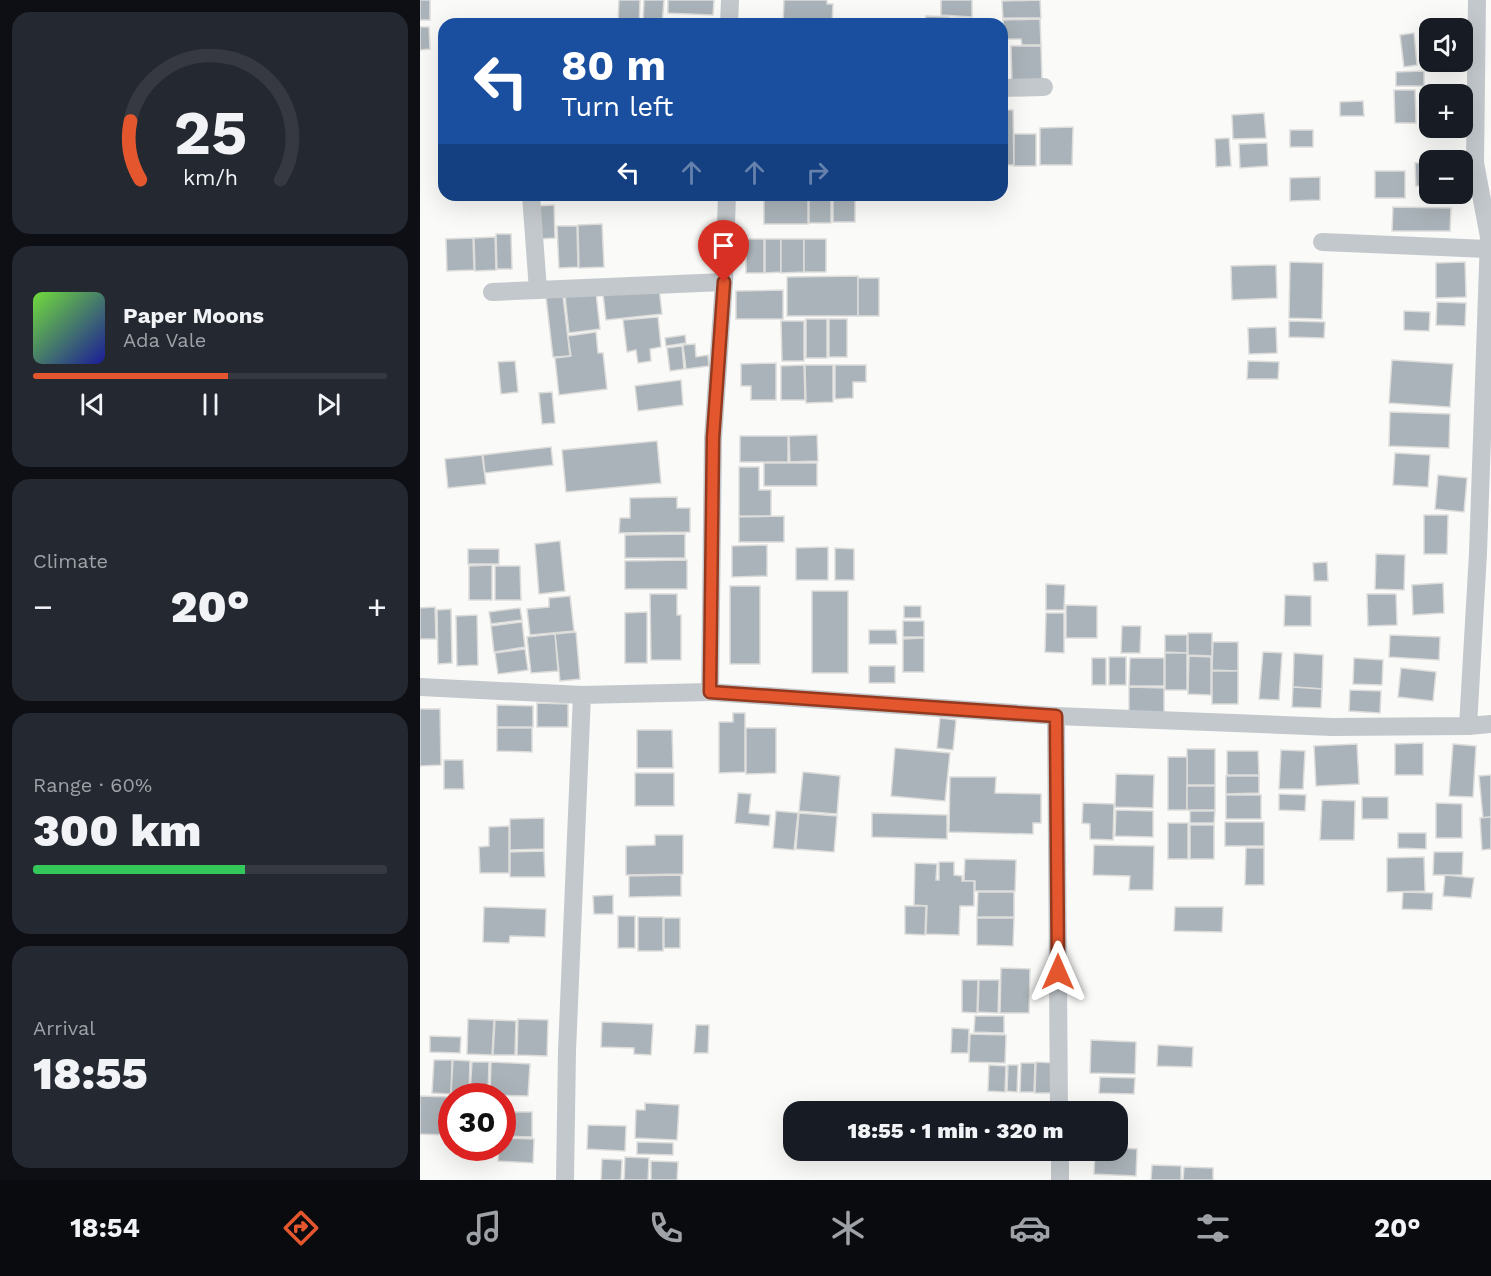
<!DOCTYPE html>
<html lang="en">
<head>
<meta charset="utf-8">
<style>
	body { margin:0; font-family:"Work Sans",sans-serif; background:#242831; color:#f1f3f6; height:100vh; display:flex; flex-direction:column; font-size:22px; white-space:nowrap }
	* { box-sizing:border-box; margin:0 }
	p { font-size:20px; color:#9ea1a6 }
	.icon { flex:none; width:33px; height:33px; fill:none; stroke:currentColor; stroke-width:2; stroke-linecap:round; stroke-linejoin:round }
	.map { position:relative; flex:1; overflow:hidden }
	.sheet { display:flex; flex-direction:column; gap:12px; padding:12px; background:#0d0f14; width:420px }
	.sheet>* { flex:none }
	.top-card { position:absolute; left:18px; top:18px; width:570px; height:183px; border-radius:18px; box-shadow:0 6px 24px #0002; background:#1a4fa0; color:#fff; overflow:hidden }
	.buttons { position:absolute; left:999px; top:18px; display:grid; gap:12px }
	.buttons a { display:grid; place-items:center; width:54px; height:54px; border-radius:12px; background:#171b24; box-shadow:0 6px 24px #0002; font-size:30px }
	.speed { position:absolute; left:18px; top:1083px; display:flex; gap:12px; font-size:30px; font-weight:700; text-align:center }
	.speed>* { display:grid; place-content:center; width:78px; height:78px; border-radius:50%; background:#171b24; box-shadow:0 6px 24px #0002; line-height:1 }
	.speed .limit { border:9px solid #d22; background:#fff; color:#111 }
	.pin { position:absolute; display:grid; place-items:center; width:51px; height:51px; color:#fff; margin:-62px -26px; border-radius:50% 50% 50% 0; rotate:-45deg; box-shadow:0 0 6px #0007 }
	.pin .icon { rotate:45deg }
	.me { position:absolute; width:66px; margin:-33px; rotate:0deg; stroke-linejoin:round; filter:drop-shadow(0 0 4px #0008) }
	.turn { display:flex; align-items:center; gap:21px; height:126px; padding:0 24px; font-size:27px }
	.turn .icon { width:78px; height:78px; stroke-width:2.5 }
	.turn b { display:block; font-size:42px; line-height:51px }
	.lanes { display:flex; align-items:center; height:57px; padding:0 24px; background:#0003; justify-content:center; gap:30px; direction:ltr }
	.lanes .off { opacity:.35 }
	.big { font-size:45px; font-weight:800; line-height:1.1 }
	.sheet .tile { flex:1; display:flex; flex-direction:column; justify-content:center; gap:9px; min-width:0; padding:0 21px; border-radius:18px; background:#242831 }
	.sheet .dial { align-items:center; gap:0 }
	.dial svg { height:156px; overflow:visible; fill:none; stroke:#363941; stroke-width:7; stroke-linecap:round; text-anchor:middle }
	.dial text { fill:#f1f3f6; stroke:none }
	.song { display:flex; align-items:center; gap:18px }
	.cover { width:72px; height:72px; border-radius:9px; background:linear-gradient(135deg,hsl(100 70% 55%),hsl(240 70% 35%)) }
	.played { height:6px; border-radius:3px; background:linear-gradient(90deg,#e4572e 55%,#363941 55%) }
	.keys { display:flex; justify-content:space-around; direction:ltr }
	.heat { display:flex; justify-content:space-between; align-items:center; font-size:33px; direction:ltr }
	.charge { height:9px; border-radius:4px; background:linear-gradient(90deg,#34c759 60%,#363941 0) }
	.trip { position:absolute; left:363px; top:1101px; width:345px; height:60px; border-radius:18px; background:#171b24; box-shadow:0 6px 24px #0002; font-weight:800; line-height:60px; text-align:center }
	.tabs { display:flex; height:96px; justify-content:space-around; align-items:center; background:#090b0e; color:#9ea1a6 }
	.tabs .icon { width:42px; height:42px }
	.tabs .active { color:#e4572e }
	.tabs b { font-size:27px; color:#f1f3f6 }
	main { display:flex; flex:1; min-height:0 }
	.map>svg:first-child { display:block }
	.building { fill:#aab3b9; stroke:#dcdcda; stroke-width:1.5 }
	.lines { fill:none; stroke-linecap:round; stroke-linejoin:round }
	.street { stroke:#c3c8cc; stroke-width:18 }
	.route-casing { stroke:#94391e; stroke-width:15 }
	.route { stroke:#e4572e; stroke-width:10 }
</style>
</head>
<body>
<main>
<section class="sheet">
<div class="tile dial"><svg viewBox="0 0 100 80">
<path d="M14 69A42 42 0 1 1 86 69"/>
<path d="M14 69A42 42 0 0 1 9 39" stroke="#e4572e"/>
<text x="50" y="56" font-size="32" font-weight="700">25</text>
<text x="50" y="72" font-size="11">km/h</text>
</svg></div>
<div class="tile">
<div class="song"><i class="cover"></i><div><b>Paper Moons</b><p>Ada Vale</p></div></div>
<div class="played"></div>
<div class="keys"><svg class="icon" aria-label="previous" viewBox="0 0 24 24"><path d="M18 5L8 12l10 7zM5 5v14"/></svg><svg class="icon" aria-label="pause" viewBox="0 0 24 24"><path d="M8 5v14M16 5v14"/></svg><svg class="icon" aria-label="next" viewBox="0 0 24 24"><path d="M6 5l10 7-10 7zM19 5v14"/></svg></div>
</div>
<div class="tile"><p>Climate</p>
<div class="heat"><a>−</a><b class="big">20°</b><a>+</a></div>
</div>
<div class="tile"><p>Range · 60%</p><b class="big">300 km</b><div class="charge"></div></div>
<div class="tile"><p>Arrival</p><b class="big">18:55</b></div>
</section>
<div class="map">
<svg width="1071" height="1180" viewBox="0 0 1071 1180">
	<rect width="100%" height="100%" fill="#fafaf8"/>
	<g class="building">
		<rect x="0" y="0" width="10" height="20"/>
		<path d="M199,0H220L219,24H198Z"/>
		<path d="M224,0H244L242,24H223Z"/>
		<path d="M248,0H294L293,15L248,13Z"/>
		<path d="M364,0H407V4H413L412,24H363Z"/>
		<path d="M521,0H552V17L521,15Z"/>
		<path d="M620,0L621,18H583L582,1Z"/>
		<path d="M506,16L529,17V24H505Z"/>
		<rect x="530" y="18" width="21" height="6"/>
		<path d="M620,19L621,45H602L601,39H584L583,20Z"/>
		<path d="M0,27H9L10,49L0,50Z"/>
		<path d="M994,33L997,65L984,67L980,35Z"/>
		<path d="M1001,43H1010V62H1039V63L1002,65Z"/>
		<path d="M591,46H621L622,81L592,82Z"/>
		<path d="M1004,71V86H976V72Z"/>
		<path d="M1030,89V94H1010V122H1004L1003,91Z"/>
		<path d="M974,90H995L996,123H975Z"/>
		<path d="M943,101L944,116H920V102Z"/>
		<path d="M582,110H593L594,165H582Z"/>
		<path d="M844,113L846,138L813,139L812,115Z"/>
		<path d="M653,127L652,165H620V128Z"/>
		<rect x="870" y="130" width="23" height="17"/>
		<rect x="594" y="134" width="22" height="32"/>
		<path d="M809,138L811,166L796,167L795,139Z"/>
		<path d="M847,143L848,166L820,168L819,144Z"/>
		<path d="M1010,162V186H996L995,163Z"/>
		<rect x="955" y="171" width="30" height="27"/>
		<path d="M900,177V200L870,201V178Z"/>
		<path d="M373,195H388V224H344V197H373Z"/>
		<rect x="389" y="195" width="22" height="28"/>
		<rect x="413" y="195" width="22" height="27"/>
		<path d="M134,205L135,238L119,239L118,206Z"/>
		<path d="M973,207L1031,208L1030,231H972Z"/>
		<path d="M182,224L184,267L159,268L158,225Z"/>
		<path d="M137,226H157L158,267L139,268Z"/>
		<path d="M76,234H91L92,269H77Z"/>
		<path d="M75,237L76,270L55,271L54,238Z"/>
		<path d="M53,238L54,270L27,271L26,239Z"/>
		<rect x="326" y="239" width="18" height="34"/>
		<path d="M345,239H361V272L345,273Z"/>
		<path d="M361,239H384V272L361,273Z"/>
		<rect x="384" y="239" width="22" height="33"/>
		<path d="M870,262L903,263L902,319L869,318Z"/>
		<path d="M1045,262L1046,297L1016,298V263Z"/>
		<path d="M856,265L857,298L812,300L811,266Z"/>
		<path d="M438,276V316H367V277Z"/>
		<rect x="438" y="278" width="21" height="38"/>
		<path d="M239,288L242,314L186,320L183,294Z"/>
		<path d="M363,290V319H316V291Z"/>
		<path d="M176,293L180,329L149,333L145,296Z"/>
		<path d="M143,296L150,356L133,357L126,297Z"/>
		<path d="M1017,302L1046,303L1045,326L1016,325Z"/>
		<path d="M984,311L1010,312L1009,331L984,330Z"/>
		<path d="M238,317L241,347L230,349L231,361L218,363L216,350L207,352L203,320Z"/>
		<rect x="386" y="319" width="21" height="39"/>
		<rect x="409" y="319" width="18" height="38"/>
		<path d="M361,321H384V361H362Z"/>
		<path d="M869,321L905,322L904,338L869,337Z"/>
		<path d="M856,327L857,353L829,354L828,328Z"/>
		<path d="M176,332L178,353H183L187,389L139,395L135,358L151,356L148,336Z"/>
		<path d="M265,335L266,343L246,346L245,338Z"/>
		<path d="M275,344L276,357L288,355L289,366L266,369L263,345Z"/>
		<path d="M262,346L264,369L250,371L247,348Z"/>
		<path d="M972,360L1033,364L1030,407L969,403Z"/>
		<path d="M95,361L98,392L81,394L78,362Z"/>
		<path d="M828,361L859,362L858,379H827Z"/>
		<path d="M356,363V400H331V386H321V364Z"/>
		<path d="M384,365L385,400H361V366Z"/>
		<path d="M385,365H413V402L386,403Z"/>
		<path d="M415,365H446V382H433V398L415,399Z"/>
		<path d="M261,380L263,405L218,411L215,386Z"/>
		<path d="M132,392L135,423L122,424L119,393Z"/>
		<path d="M970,412L1030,414L1029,448L969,446Z"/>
		<path d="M397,435L398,461L370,462L369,436Z"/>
		<rect x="320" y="436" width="48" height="26"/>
		<path d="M237,441L241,483L146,492L142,450Z"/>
		<path d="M131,447L133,465L65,473L63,455Z"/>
		<path d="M975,453L1010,455L1008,487L973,485Z"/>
		<path d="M62,455L66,484L28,488L25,459Z"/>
		<rect x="344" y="463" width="53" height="23"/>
		<path d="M319,467H339V490H351V516H319Z"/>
		<path d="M1018,475L1047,478L1044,512L1015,509Z"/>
		<path d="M257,497V508H270V532L199,533L200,518H210V498Z"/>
		<path d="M1004,515H1028L1027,554H1004Z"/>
		<path d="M364,516V542H319V517Z"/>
		<path d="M265,534V558H205V535Z"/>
		<path d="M140,541L145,591L119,594L115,544Z"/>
		<path d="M347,545V576L312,577V546Z"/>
		<path d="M408,547V580H376V548Z"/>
		<path d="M415,548L434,549V580H415Z"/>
		<rect x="48" y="549" width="31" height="15"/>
		<path d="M956,554L985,555L984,590L955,589Z"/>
		<path d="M267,560V589H205V561Z"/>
		<path d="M907,562L908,581H894L893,563Z"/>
		<path d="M72,565V600H49V566Z"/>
		<path d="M75,566H100L101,600H75Z"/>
		<path d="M1023,583L1024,613L993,615L992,585Z"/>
		<path d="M626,584L645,585L644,610H626Z"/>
		<rect x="310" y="586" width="30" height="78"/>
		<rect x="392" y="591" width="36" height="82"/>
		<path d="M230,594H257V615H261V660H231Z"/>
		<path d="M947,594H976L977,625L948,626Z"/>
		<path d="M865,595L891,596V626H864Z"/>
		<path d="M150,596L154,631L110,635L107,609L129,607V598Z"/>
		<path d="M646,605L677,606V638H646Z"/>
		<rect x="484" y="606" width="17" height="12"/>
		<path d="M15,607L16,639H0V608Z"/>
		<path d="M100,608L102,620L71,624L69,612Z"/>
		<path d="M31,609L32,663L18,664L17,610Z"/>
		<path d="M227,612V663H205V613Z"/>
		<path d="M626,613H644V653L625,652Z"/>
		<path d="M57,615L58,665L37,666L36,616Z"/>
		<rect x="483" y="621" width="21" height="16"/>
		<path d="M102,622L105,647L74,652L71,626Z"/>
		<path d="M702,626H721L720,653H701Z"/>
		<path d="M449,630H476L477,644H449Z"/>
		<path d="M156,632L160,679L140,681L135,634Z"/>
		<path d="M768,633H792V656L768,655Z"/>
		<path d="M135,634L138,671L111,673L107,637Z"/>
		<path d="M745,635H767V653L745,652Z"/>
		<path d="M970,635L1020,637L1019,660L969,657Z"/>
		<path d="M504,638V672H483V639Z"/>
		<path d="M793,642H818V671L792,670Z"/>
		<path d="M105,649L108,670L78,674L75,653Z"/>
		<path d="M843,652L862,653L859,700L839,699Z"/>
		<rect x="745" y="653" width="22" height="37"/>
		<path d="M874,653L903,655L902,689L873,687Z"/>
		<path d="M769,656L791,657V695L768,694Z"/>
		<rect x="689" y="657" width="17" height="28"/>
		<rect x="672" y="658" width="14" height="27"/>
		<path d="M710,658H744V686H709Z"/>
		<path d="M934,658L963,660L962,685L933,684Z"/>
		<rect x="449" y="666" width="26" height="17"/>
		<path d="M981,668L1016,672L1013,701L978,697Z"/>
		<rect x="792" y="671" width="26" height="33"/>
		<path d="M709,687L744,688V714H709Z"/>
		<path d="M873,687L902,689L901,708L872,707Z"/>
		<path d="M930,690L961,691L960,713L929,711Z"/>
		<path d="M117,703L148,704V727H117Z"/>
		<path d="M77,705L113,706V727H77Z"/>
		<path d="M0,709H20L21,765L0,766Z"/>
		<path d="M313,713H325V772L299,773V722H313Z"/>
		<path d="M520,718L536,720L533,750L517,748Z"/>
		<path d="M77,728H112V752L77,751Z"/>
		<path d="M326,728H356V773L326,774Z"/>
		<path d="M217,730H252L253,768H217Z"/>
		<path d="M1003,743V775H975V744Z"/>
		<path d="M937,744L939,784L896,786L894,746Z"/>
		<path d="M1033,744L1056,746L1053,797L1029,796Z"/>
		<path d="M475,748L530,753L525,801L471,796Z"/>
		<rect x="767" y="749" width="28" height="36"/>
		<path d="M861,750L885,751L883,789H859Z"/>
		<path d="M807,751H838L839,775H807Z"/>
		<rect x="748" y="757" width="19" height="53"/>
		<path d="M24,760H43L44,789H24Z"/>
		<path d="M383,772L420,776L417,814L379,811Z"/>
		<rect x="215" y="773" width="39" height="33"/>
		<path d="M696,774L734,775L733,808L695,807Z"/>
		<path d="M1071,775V817L1063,818L1059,776Z"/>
		<path d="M806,776H839V793L806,794Z"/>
		<path d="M530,777H576L575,793L621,794V823H613V834L529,832Z"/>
		<rect x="767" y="786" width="28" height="24"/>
		<path d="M318,793L331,794L329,813L350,815L349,826L315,823Z"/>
		<path d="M859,794L886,795L885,811L859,810Z"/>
		<rect x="806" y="795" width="35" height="24"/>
		<rect x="942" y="797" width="26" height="22"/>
		<path d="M902,800L935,801L934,840H900Z"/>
		<path d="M663,803L694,804L693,840L670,839V824L662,823Z"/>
		<path d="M1016,803L1042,804V838H1016Z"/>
		<path d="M696,810L733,811V837L695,836Z"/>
		<path d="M356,811L378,813L374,850L353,848Z"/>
		<path d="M770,811H795L794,823H770Z"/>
		<path d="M379,813L417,816L414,852L376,849Z"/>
		<path d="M452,813L527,815V839L452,837Z"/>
		<path d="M1071,817V849L1062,850L1060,818Z"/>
		<path d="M124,818V849L90,850V819Z"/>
		<rect x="805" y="822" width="39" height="24"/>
		<rect x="748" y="823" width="20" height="36"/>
		<rect x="770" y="825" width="24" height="34"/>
		<path d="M89,826V873H60L59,847L69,846V827Z"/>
		<path d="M978,833H1006V849L978,848Z"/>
		<path d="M235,835H263V874L206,875V846L235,845Z"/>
		<path d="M674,845L734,846L733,890H709L710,876L673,875Z"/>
		<path d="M826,848H844V885H825Z"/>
		<path d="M124,851L125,877H90V852Z"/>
		<path d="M1014,852H1043L1042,875H1013Z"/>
		<path d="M1004,857L1005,891L967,892V858Z"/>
		<path d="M545,859L596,860L595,891H555V881H544Z"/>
		<path d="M519,862H534V875L542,876V881H554V906H540L539,935L506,934L507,906L494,905L495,863L517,864L516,880H519Z"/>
		<path d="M261,875V896L209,897V876Z"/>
		<path d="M1025,875L1054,878L1051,898L1023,896Z"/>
		<path d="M558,892H594V917H557Z"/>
		<path d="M983,892L1013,893L1012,910L982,909Z"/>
		<path d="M193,895V914H174L173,896Z"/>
		<path d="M485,906H506L505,935L485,934Z"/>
		<path d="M64,907L126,909L125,937L90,936L89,943L63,942Z"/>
		<path d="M755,907H803L802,932L754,931Z"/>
		<rect x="198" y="916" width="17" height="32"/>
		<rect x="218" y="917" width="25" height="34"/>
		<rect x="244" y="918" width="16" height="30"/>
		<path d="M557,918H594L593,946L557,945Z"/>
		<path d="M581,968L610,969L609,1013H580Z"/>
		<path d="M542,980H558L557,1013L542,1012Z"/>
		<path d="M559,980H579L578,1013L558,1012Z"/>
		<path d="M555,1016H584V1033L554,1032Z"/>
		<path d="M48,1019L74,1020L72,1055L47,1054Z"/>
		<path d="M98,1019L128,1020L127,1056L97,1055Z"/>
		<path d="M75,1020L96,1021L95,1055H73Z"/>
		<path d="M182,1022L233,1024L231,1055L214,1054V1048L181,1047Z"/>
		<path d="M276,1025H289L288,1053H274Z"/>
		<path d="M532,1028L549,1029L548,1053H531Z"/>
		<path d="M550,1034L586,1035L585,1063L549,1062Z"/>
		<path d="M10,1036L41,1037L40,1053L10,1052Z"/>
		<path d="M671,1040L716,1042L715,1074L670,1073Z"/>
		<path d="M738,1045L773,1047L772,1067L737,1066Z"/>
		<path d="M14,1060H32L31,1094L12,1093Z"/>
		<path d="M33,1060L50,1061L49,1095L31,1094Z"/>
		<path d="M52,1062H69L68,1095L50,1094Z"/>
		<path d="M71,1062L110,1064L108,1096L70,1095Z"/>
		<path d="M616,1062L636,1063L635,1093H615Z"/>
		<path d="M601,1063H615L614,1092H600Z"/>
		<path d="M569,1065L586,1066L585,1092L568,1091Z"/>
		<path d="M588,1065H598L597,1092L587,1091Z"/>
		<path d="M680,1077L715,1078L714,1094L679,1093Z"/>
		<path d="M0,1096L30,1097L29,1135L0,1134Z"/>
		<path d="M225,1103L259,1105L257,1140L215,1138L216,1110H225Z"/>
		<path d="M84,1112H112V1137L83,1136Z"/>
		<path d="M168,1125L206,1126L205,1151L167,1149Z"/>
		<path d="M82,1138L114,1139L113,1163L78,1161L79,1148H82Z"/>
		<path d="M217,1142L253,1143V1155L217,1154Z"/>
		<path d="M698,1148L717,1149L716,1176L674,1174L675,1150H698Z"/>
		<path d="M205,1157L229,1158L228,1180H204Z"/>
		<path d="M182,1159L202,1160L201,1180H181Z"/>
		<path d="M231,1161L258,1162L257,1180H231Z"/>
		<path d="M732,1165L761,1166V1180H731Z"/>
		<path d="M764,1167L793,1168V1180H763Z"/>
	</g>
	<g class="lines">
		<g class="street">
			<path d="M309,24L310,0"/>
			<path d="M582,88L624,87"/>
			<path d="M111,195L118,290"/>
			<path d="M902,242L1068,249"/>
			<path d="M72,292L304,282"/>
			<path d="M0,687L162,695"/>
			<path d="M290,692L636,716L912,727L1048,726L1071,724"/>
			<path d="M636,716L639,1112"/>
			<path d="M1048,726L1058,553L1069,237L1055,163L1057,0"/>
			<path d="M640,1150V1180"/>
			<path d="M145,1180L147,1051L162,695L290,692L293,438L304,282L307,195"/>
		</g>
	</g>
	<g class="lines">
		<defs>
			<path id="route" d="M304,282L293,438L290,692L636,716L638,972"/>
		</defs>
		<use href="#route" class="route-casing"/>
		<use href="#route" class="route"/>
	</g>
</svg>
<div class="buttons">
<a><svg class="icon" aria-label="sound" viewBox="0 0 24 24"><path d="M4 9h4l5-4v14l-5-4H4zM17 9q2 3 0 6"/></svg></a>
<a>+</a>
<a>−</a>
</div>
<div class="speed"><div class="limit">30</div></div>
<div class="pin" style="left:304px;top:282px;background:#d93025"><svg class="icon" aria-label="arrive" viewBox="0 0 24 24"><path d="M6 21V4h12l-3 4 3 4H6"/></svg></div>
<svg class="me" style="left:638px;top:972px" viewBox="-20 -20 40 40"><path d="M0-17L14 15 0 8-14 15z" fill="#e4572e" stroke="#fff" stroke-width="4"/></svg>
<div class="trip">18:55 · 1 min · 320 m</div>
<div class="top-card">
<div class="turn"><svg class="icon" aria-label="left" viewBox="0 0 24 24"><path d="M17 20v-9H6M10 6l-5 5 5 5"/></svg><div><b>80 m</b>Turn left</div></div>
<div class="lanes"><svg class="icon" aria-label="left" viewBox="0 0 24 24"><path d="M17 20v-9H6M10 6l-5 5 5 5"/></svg><svg class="icon off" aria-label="ahead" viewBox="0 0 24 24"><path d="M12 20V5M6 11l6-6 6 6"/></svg><svg class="icon off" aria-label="ahead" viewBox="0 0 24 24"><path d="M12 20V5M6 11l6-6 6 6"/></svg><svg class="icon off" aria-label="right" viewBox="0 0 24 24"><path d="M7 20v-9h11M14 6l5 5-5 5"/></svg></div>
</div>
</div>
</main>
<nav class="tabs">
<b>18:54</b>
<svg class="icon active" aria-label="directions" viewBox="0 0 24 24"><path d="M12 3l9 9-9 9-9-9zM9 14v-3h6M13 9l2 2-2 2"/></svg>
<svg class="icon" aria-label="music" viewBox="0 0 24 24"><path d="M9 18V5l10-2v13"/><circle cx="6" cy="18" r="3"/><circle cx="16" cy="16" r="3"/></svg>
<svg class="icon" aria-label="phone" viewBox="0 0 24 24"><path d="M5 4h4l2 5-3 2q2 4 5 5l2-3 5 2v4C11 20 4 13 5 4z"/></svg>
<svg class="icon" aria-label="climate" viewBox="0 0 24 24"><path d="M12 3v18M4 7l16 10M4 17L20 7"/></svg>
<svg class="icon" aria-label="car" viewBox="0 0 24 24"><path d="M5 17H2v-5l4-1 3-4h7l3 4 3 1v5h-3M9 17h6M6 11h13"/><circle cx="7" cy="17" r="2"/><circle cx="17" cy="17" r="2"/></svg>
<svg class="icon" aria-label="filters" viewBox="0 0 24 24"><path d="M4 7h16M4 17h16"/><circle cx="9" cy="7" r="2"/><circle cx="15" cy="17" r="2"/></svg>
<b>20°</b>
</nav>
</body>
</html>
